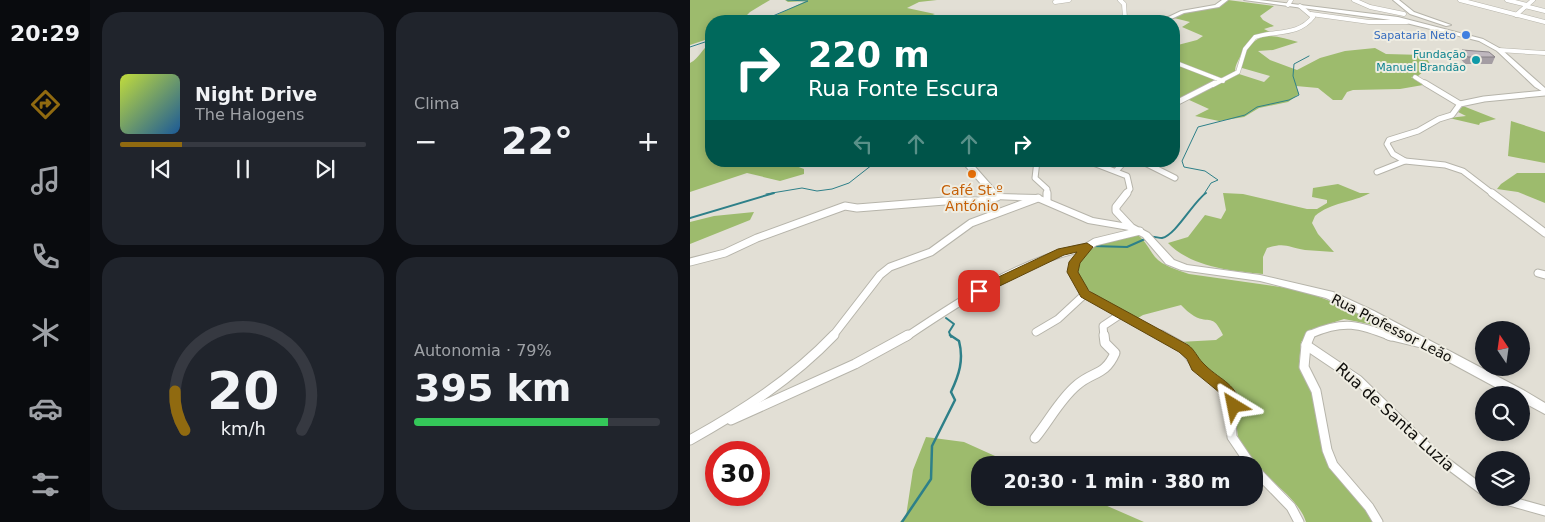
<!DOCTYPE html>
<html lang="pt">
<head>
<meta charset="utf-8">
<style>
	body { margin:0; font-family:"DejaVu Sans",sans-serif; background:#20242c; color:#f1f3f6; height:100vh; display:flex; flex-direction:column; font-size:19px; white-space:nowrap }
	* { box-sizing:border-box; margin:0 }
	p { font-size:16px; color:#9ea1a6 }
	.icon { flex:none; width:28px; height:28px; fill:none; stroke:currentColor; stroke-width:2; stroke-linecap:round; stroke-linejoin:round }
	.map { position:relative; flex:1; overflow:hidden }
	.drawer { display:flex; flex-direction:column; gap:12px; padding:12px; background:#0d0f14; width:600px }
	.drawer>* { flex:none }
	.guide { position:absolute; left:15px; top:15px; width:475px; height:152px; border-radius:20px; box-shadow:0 2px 8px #0003; background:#00695c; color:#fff; overflow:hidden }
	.needle { width:32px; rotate:347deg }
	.tools { position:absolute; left:785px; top:321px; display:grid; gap:10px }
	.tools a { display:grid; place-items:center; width:55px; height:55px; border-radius:50%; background:#171b24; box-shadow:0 2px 8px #0003; font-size:25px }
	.speed { position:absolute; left:15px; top:441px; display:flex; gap:10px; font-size:25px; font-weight:700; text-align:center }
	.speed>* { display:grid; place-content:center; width:65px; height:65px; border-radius:50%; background:#171b24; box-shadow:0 2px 8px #0003; line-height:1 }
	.speed .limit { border:8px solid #d22; background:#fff; color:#111 }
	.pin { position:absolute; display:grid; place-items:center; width:42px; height:42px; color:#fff; margin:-21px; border-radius:10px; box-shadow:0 2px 8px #0006 }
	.me { position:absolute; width:55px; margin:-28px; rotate:325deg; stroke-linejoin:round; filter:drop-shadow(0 0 4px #0008) }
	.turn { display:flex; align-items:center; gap:18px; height:105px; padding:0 20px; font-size:22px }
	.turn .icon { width:65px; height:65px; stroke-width:2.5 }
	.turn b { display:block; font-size:35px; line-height:42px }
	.lanes { display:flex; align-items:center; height:48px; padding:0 20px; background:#0003; justify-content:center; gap:25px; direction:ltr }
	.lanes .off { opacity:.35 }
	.big { font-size:38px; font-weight:800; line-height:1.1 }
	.drawer .tile { flex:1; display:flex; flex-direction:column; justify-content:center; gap:8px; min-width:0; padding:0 18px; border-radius:20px; background:#20242c }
	.drawer .dial { align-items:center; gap:0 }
	.dial svg { height:130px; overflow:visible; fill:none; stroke:#363941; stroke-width:7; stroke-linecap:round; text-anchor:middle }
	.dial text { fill:#f1f3f6; stroke:none }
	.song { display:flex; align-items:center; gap:15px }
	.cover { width:60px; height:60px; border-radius:8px; background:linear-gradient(135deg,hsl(70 70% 55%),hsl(210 70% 35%)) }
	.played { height:5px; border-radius:2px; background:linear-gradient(90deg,#906a10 25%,#363941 25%) }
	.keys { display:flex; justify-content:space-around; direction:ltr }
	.heat { display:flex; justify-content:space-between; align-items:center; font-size:28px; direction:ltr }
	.charge { height:8px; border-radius:4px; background:linear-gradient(90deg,#34c759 79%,#363941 0) }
	.drawer .tiles { flex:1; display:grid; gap:12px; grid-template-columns:repeat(2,1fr) }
	.trip { position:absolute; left:281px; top:456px; width:292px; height:50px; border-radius:20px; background:#171b24; box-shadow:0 2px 8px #0003; font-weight:800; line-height:50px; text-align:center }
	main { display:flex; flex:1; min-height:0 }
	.dock { display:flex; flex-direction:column; width:90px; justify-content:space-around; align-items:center; background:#090b0e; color:#9ea1a6 }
	.dock .icon { width:35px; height:35px }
	.dock .active { color:#906a10 }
	.dock b { font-size:22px; color:#f1f3f6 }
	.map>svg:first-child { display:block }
	.green { fill:#9dbb6d }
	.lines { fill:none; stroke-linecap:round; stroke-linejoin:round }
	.stream-far2 { stroke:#2e8089; stroke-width:1 }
	.stream-far1 { stroke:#2e8089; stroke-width:2 }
	.stream { stroke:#2e8089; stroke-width:2.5 }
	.street-far3-casing { stroke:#b6b4aa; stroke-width:5 }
	.street-far2-casing { stroke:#b6b4aa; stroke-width:7 }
	.street-far1-casing { stroke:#b6b4aa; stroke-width:9 }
	.street-casing { stroke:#b6b4aa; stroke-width:11 }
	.secondary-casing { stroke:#b6b4aa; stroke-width:2 }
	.street-far3 { stroke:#fff; stroke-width:4 }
	.street-far2 { stroke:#fff; stroke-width:5 }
	.street-far1 { stroke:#fff; stroke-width:7 }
	.street { stroke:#fff; stroke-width:9 }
	.secondary { fill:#fff; fill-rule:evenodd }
	.wall { fill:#a49da3 }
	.building { fill:#bfb7be; stroke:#868085 }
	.route { fill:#906a10; stroke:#5e450a }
	.shop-dot { fill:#3f7fe0; stroke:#efede2; stroke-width:2 }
	.culture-dot { fill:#0f9aa8; stroke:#efede2; stroke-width:2 }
	.food-dot { fill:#e8710a; stroke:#efede2; stroke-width:2 }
	.labels { text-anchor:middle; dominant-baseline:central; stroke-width:4; stroke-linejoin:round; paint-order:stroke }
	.far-shop-label { font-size:11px; fill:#366cbe; stroke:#efede2; text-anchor:end }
	.far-culture-label { font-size:11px; fill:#0d838f; stroke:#efede2; text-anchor:end }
	.food-label { font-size:14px; fill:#c56008; stroke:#efede2 }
	.street-label { font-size:14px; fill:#0f0e0b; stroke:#efede2 }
	.near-street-label { font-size:16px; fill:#0f0e0b; stroke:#efede2 }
</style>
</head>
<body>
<main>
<nav class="dock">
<b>20:29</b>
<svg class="icon active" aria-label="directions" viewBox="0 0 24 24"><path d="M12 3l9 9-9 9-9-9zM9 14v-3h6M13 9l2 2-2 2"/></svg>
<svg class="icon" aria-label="music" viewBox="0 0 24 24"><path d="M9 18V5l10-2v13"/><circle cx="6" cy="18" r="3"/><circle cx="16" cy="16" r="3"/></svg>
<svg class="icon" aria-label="phone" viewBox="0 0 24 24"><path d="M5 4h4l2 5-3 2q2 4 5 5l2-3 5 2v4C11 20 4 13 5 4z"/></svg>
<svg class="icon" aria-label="climate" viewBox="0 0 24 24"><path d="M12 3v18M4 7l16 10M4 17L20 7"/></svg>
<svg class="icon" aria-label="car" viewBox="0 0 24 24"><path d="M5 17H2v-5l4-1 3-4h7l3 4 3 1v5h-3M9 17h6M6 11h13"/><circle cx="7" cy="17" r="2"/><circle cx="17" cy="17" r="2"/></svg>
<svg class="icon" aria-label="filters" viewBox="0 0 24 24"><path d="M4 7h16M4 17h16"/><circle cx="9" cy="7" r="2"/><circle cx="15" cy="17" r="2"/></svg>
</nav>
<section class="drawer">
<div class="tiles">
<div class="tile">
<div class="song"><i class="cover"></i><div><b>Night Drive</b><p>The Halogens</p></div></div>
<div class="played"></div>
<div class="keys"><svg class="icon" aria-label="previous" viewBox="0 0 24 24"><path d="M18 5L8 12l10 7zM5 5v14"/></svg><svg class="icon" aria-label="pause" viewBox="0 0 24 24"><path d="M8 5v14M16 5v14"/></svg><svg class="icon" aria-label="next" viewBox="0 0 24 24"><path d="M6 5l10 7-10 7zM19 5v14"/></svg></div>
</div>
<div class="tile"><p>Clima</p>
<div class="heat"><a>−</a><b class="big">22°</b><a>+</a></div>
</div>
<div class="tile dial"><svg viewBox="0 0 100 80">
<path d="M14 69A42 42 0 1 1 86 69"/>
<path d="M14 69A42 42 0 0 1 8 45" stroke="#906a10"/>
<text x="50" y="56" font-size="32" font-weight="700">20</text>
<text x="50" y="72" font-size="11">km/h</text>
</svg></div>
<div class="tile"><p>Autonomia · 79%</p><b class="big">395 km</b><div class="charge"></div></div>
</div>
</section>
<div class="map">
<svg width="855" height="522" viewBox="0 0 855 522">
	<rect width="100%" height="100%" fill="#e2dfd5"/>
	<g class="green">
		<path d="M0,0H80L60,12L51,21H21V38L0,45Z"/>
		<path d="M95,0H247L229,2L217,8L245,14L232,19H223L222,21H90L82,17L116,1L98,2Z"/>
		<path d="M538,0L584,6L570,16L573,20L584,26L574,29L584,34C562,37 559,36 550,57C547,63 545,66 545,72L531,78L484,60V46L507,40L513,36L492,27L500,22L484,18C500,6 522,13 538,0Z"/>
		<path d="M576,36C588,36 597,39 608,42L583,50L568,51L580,60L607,70L630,58L655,51L685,48L696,54L734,55L741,65L728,76L721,77L733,85L710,89L663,90L657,92L652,100H643L628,88L606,86L609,94L598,102L569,108L554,117L529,121L505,116L519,109L497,99L549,74L574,82L580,76L552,68C553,52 560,40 576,36Z"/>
		<path d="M21,43V161H108L106,166L114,169V174L90,181L57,173L0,192V63C10,58 11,49 21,43Z"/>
		<path d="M484,63L530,81L484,101Z"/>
		<path d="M773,106L806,119L790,123L789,125L759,118L776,116L768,112Z"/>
		<path d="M821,121L855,132V163L818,156Z"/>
		<path d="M827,173H855V203L828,192L807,189L811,184Z"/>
		<path d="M648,184L670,193H680C662,203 641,202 625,216L622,223L628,234L644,252C634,251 625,251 615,250C598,247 595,242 577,248L573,257V274C541,271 501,267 478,243L498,237L515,215L531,219L536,210L533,193L553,194L617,209H627L637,203V200L622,197L623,188Z"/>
		<path d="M64,212L60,220L0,244V222L24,216Z"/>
		<path d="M448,235C456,242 459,249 465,257C473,266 488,270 499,274L611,290L653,306L715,337L705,335L679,324L654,319L623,329L611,342L609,364L611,373L623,391L632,446L684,522H616C606,489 549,467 547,429C546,420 550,410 552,402C542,386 524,378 512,364C504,354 501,348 489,342L526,340L533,335C522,312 520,325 504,316C499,313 495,309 491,305L453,315L448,318C430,310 377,288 390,261C393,255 399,247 406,244C418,239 434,239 448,235Z"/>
		<path d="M236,437L274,442L325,465H290V498H399L454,522H210L216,516L223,470Z"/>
	</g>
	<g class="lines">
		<g class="stream-far2">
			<path d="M71,21L118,1L97,0"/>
			<path d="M0,47L21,40"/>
			<path d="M76,194L112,188L127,191L142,189L159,183L187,161"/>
			<path d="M514,194L521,183L528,180L515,171L494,167L492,161L508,127L555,115L567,107L599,100L609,95L603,76L604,64L619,56"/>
		</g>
		<g class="stream-far1">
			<path d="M0,218L84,193"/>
			<path d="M460,237C464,236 468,238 472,238C486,235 503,202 516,193"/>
			<path d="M402,246L437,247L455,239"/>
			<path d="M256,318L264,324L259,332L261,337"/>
		</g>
		<path class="stream" d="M212,522L241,479L242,446L265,400L261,392C269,375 274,360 269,341L260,335"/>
		<defs>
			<g id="street-far3">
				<path d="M430,0L434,4L435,18L441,21"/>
				<path d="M664,0L680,7L714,14"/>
				<path d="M770,0L855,22"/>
				<path d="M817,0L837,5"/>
				<path d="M365,2L379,0"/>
				<path d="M598,5L601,0"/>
				<path d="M835,6L855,11"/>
				<path d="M621,14L679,22H717"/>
				<path d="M826,15L843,0"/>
				<path d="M809,50L855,53"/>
				<path d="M484,62L533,81"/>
				<path d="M725,77L738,85"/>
				<path d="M523,85L548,72L555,49L565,37C586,30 608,36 623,17L610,6"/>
			</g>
			<g id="street-far2">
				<path d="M735,83L770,104"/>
				<path d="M484,104L525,83"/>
				<path d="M347,161L345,178L357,189V194"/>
				<path d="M398,161L437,176L440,189L436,194"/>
				<path d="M451,161L485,178"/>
				<path d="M715,161L755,165L773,171L803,194"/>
				<path d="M426,171L435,161"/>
				<path d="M687,172L715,161L703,154L697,144L699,140L728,131L749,119L762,115L770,104L794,99L855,93"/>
			</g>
			<g id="street-far1">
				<path d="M357,193V200"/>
				<path d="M437,193L426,207V211L441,227"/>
				<path d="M802,193L855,233"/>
				<path d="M450,231L405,242L397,247L385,262L383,272L395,294L473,337"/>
				<path d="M0,262L35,253L67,238L155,206L167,208L255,201H289L307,197"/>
				<path d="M848,273L855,275"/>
				<path d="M346,332L368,319L395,294"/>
				<path d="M142,337L190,275L200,267L241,252L281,223L348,198"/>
				<path d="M216,337C271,300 331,260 397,247"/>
				<path d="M414,337L413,326L431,314"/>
				<path d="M620,337L621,334C654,320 669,324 701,337"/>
			</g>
			<g id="street">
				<path d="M471,335L494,348L507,366L541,394L545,405L541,420L542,437L561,465"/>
				<path d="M620,335L616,345L614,367L626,391L637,450L643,465L679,507L688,522"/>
				<path d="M698,335L731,343"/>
				<path d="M616,345L668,380L742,452L794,491"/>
				<path d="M41,420L165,364L218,335"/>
				<path d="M345,438C359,421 370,399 387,385C403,371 415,376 425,353L415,343L414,335"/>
				<path d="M0,440C52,411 102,379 144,335"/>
				<path d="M565,470L601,507L609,522"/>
				<path d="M809,498L855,511"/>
			</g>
			<g id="secondary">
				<path d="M532,0H538L529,7L494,13L477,21H470L491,11L525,5Z"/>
				<path d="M554,0H569L708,17L793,39L811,49L855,88V93L845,87L807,51L789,41L708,21Z"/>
				<path d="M703,0H709L724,12L761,25L756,26L720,14Z"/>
				<path d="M271,161H280L309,194L348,195L403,218L444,225L459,233L484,260L497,265L570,275L643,292L684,311L835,391L855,403V414L831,401V395H820L676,317L636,298L570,281L491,270L476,264L453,237L439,230L398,223L347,201L304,199Z"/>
			</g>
		</defs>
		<use href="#street-far3" class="street-far3-casing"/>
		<use href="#street-far2" class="street-far2-casing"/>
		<use href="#street-far1" class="street-far1-casing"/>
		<use href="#street" class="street-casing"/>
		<use href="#secondary" class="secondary-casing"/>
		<use href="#street-far3" class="street-far3"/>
		<use href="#street-far2" class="street-far2"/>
		<use href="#street-far1" class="street-far1"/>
		<use href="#street" class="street"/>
		<use href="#secondary" class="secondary"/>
	</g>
	<path class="wall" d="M772,50L805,57L802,64H775L769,57Z"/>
	<path class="building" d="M772,50L799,52L805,57H778Z"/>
	<path class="route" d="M397,243L403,247L390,263L388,272L399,291L498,345C505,350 507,357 513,363C529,380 544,381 552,406L550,410L544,412L539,410L535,397L502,370L497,359L489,352L391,297L377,272L379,262L387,252L374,255L293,294L289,295L283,291L285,288L368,249Z"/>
	<circle class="shop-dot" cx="776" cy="35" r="5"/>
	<circle class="culture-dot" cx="786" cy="60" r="5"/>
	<circle class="food-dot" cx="282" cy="174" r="5"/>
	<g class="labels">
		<g class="far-shop-label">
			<text x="766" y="35">Sapataria Neto</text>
		</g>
		<g class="far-culture-label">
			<text x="776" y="54">Fundação<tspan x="776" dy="13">Manuel Brandão</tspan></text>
		</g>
		<g class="food-label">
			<text x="282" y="190">Café St.º<tspan x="282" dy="16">António</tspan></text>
		</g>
		<g class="street-label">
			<text transform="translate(702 328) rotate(27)">Rua Professor Leão</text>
		</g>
		<g class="near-street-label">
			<text transform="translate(705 417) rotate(42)">Rua de Santa Luzia</text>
		</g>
	</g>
</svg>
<div class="tools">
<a><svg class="needle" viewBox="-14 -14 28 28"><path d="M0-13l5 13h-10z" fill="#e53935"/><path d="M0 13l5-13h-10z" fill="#9ea1a6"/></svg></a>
<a><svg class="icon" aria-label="search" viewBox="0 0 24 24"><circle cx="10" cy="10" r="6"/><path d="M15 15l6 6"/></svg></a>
<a><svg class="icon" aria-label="layers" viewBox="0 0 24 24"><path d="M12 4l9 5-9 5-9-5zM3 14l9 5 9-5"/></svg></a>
</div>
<div class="speed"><div class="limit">30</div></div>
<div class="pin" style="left:289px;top:291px;background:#d93025"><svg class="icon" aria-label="arrive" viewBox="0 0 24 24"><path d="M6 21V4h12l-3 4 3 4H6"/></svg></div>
<svg class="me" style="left:544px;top:406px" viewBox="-20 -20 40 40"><path d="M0-17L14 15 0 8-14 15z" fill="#906a10" stroke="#fff" stroke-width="4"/></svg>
<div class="trip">20:30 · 1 min · 380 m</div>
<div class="guide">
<div class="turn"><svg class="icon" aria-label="right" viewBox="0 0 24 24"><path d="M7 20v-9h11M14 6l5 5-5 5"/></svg><div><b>220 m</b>Rua Fonte Escura</div></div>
<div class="lanes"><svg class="icon off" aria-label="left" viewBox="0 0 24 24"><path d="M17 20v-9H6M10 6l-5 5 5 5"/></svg><svg class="icon off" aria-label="ahead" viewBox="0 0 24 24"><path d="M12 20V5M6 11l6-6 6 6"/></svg><svg class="icon off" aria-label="ahead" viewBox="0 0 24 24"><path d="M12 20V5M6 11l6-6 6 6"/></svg><svg class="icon" aria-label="right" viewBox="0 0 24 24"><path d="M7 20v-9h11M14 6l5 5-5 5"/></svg></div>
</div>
</div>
</main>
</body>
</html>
